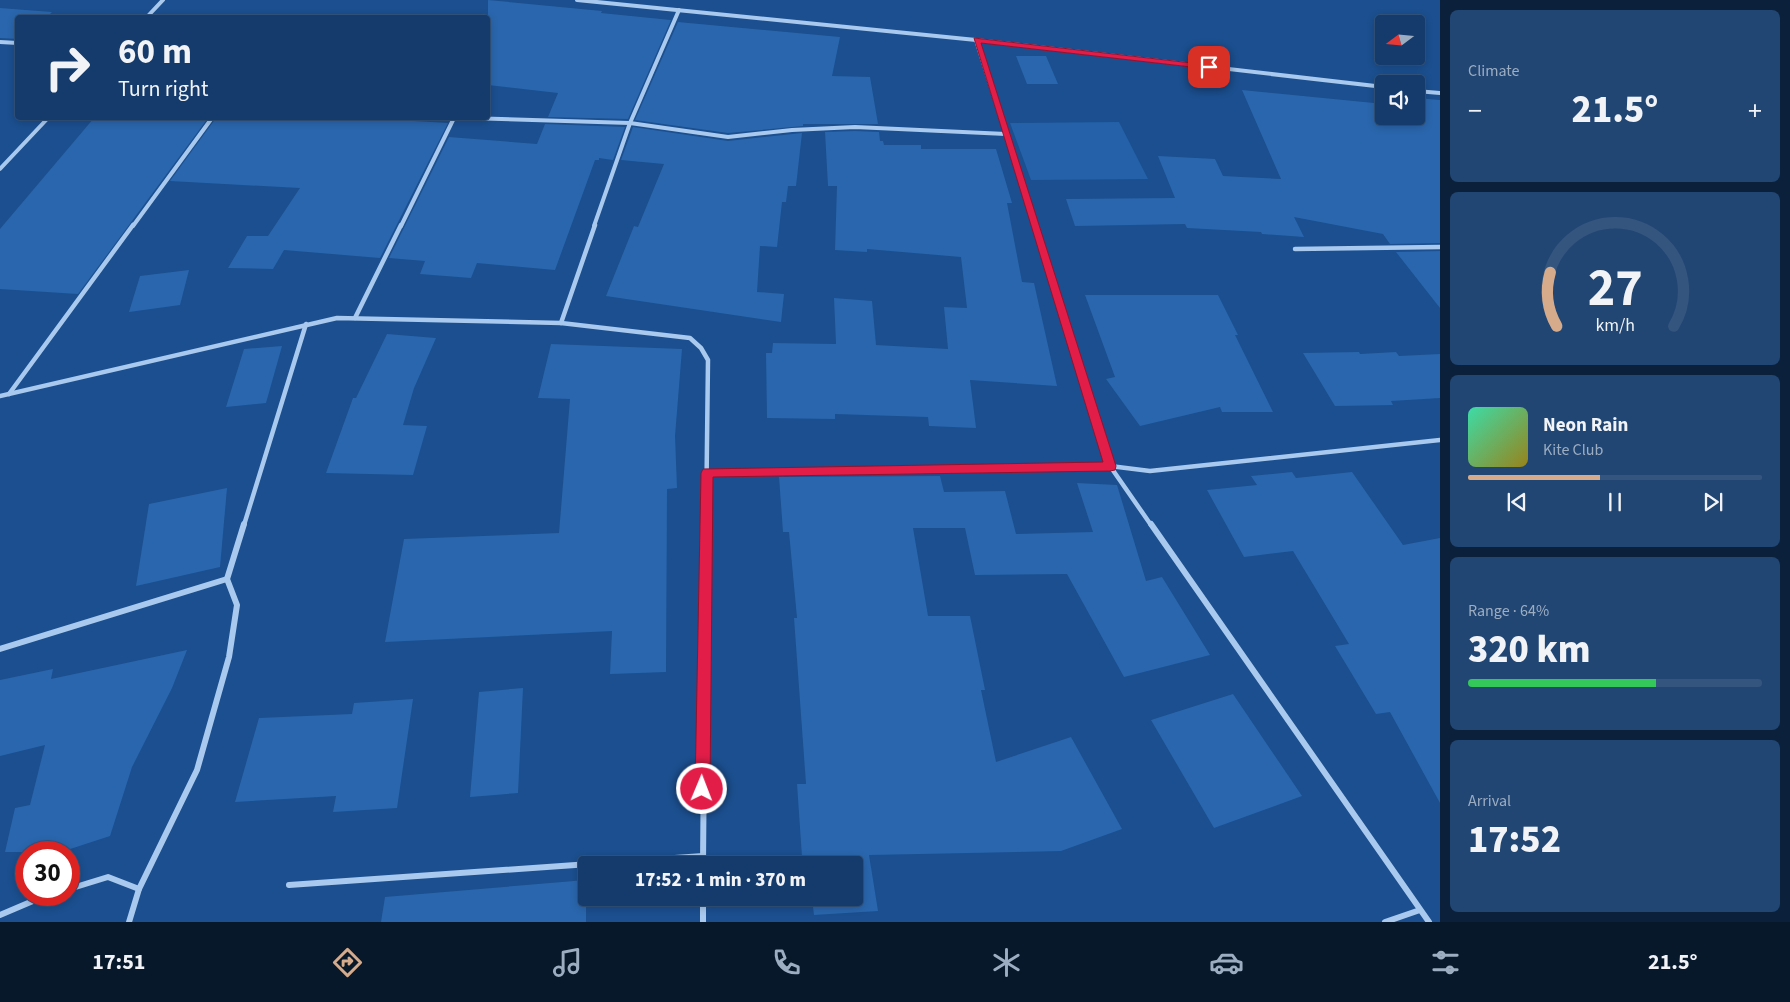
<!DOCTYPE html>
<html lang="en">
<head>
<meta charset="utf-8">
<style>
	body { margin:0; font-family:"Source Sans 3",sans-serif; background:#214673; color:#f1f3f6; height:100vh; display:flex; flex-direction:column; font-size:19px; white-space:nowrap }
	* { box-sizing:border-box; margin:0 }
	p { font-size:16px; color:#9dadc1 }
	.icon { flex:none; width:28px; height:28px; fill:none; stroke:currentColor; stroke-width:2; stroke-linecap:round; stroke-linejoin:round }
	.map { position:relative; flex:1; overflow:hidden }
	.side { display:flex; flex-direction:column; gap:10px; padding:10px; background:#0b203b; width:350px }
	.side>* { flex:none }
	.hud { position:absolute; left:15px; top:15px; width:475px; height:105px; border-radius:5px; box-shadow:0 2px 8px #0003,0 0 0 1px #33557e; background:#143b6b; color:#f1f3f6; overflow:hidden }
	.needle { width:32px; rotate:254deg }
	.controls { position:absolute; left:1375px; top:15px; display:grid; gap:10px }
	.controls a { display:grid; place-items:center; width:50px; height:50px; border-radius:5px; background:#143b6b; box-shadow:0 2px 8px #0003,0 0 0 1px #33557e; font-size:25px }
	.speed { position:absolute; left:15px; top:841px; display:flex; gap:10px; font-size:25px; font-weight:700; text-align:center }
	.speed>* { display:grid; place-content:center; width:65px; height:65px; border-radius:50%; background:#143b6b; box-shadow:0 2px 8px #0003,0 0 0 1px #33557e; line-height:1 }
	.speed .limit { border:8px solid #d22; background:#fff; color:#111 }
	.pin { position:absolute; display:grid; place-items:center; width:42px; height:42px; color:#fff; margin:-21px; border-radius:10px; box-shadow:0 2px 8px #0006 }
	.me { position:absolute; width:55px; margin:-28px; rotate:1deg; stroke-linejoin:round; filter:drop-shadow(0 0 4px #0008) }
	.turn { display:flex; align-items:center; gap:18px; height:105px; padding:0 20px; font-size:22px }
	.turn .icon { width:65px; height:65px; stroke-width:2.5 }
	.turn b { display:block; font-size:35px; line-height:42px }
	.big { font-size:38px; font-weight:800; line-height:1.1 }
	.side .card { flex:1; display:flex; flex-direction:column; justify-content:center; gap:8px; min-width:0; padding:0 18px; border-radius:8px; background:#214673 }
	.side .dial { align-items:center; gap:0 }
	.dial svg { height:130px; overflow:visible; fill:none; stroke:#33557e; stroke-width:7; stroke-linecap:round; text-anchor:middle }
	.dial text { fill:#f1f3f6; stroke:none }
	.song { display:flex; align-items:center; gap:15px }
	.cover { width:60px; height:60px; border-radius:8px; background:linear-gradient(135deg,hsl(160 70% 55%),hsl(50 70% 35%)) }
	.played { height:5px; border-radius:2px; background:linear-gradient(90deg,#d6ab8b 45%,#33557e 45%) }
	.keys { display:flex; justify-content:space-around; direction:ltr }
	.heat { display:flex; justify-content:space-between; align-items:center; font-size:28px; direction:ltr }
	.charge { height:8px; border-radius:4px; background:linear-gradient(90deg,#34c759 64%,#33557e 0) }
	.trip { position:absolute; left:578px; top:856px; width:285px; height:50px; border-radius:5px; background:#143b6b; box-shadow:0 2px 8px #0003,0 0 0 1px #33557e; font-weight:800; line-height:50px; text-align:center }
	.tab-bar { display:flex; height:80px; justify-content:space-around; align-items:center; background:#08182b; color:#9dadc1 }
	.tab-bar .icon { width:35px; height:35px }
	.tab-bar .active { color:#d6ab8b }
	.tab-bar b { font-size:22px; color:#f1f3f6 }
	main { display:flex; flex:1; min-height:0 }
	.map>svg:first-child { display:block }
	.green { fill:#2461a8 }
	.building { fill:#2a66ad }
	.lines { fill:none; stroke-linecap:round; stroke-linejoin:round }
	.street-far2 { stroke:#a9c9ee; stroke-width:4 }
	.street-far1 { stroke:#a9c9ee; stroke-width:4.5 }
	.street { stroke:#a9c9ee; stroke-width:6 }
	.route { fill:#e11d48; stroke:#92132f }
</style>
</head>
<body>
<main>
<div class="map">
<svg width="1440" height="922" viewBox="0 0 1440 922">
	<rect width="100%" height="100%" fill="#1b4f8f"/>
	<path class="green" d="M1119,122L1148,179L1031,180L1010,123Z"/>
	<g class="building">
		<path d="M488,0L602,11L601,13L671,20L628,119L548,117L558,93L488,85Z"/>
		<path d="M0,8L52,12L46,18H18V39L0,38Z"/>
		<path d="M678,22L840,37L832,76L870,77L878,124H803V126L728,133L635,120Z"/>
		<path d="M1016,56H1046L1058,84H1027Z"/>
		<path d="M1242,90L1384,104V116H1416V98L1440,100V243L1390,244L1383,234L1294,217L1304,237L1262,234L1261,232L1187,228L1185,224L1075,226L1066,199L1175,198L1158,156L1215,159L1223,176L1281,179Z"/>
		<path d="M94,118H208L78,294L0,289V229Z"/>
		<path d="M216,118H363L448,123L380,258L284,250L273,269L228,268L247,236H268L300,188L170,181Z"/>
		<path d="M545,124L625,127L613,160L599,158V160H595L555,270L477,263L471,278L420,274L425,261L389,258L449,137L537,144Z"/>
		<path d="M633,127L728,141L802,133L796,186H788L786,202H782L777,247L760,246L757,292L784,294L781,322L606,296L634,226L638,227L664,164L621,160Z"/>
		<path d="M855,131L879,132L880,141H883L884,145H921V149H996L1012,203H1007L1022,282L1034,283L1057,386L970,380L976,428L929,426L928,417L835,414V419L767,418L766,353H772L773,343L836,344L834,298L872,301L876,345L948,349L944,307L967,308L961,257L867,249V252L835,250L837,186H828L825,132Z"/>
		<path d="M1440,251V308L1396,252Z"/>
		<path d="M189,270L180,305L129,312L140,276Z"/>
		<path d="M1085,295H1218L1238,335H1235L1273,412H1222L1220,407L1140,426L1106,379L1115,377Z"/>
		<path d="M387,334L436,338L414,388L403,425L427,426L413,475L326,473L353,398H356Z"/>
		<path d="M551,344L682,349L675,436L677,488L667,489L666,672L610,674L612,631L385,642L404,539L559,533L570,399L538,398Z"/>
		<path d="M282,346L266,403L226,407L244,349Z"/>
		<path d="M1359,352L1360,354L1396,352L1399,356L1440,354V398L1391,401L1393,405L1335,406L1303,353Z"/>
		<path d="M1292,472L1296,478L1352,472L1403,545L1440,538V803L1390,712L1376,714L1335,646L1349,644L1293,551L1244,557L1207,490L1257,485L1251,476Z"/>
		<path d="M940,476L944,492L1005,491L1016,534L1093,532L1077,483L1117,485L1146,581L1162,577L1210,655L1124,677L1067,574L975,575L965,528H913L928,616H970L985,690H981L996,762L1071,737L1122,829L1061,851L869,855L878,911L814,915L812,898H854V865H808L807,857H802L797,784H806L794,618H797L789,532H783L779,477Z"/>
		<path d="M227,488L220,567L136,586L149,504Z"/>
		<path d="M187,650L172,688L132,767L110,836L61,852H5L15,808L30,805L45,745L0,756V680L53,669L51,679Z"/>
		<path d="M523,688L518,793L470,797L479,692Z"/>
		<path d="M1233,694L1302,796L1214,828L1151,720Z"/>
		<path d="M413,699L397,808L333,812L336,796L235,802L259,718L352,714L354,703Z"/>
		<path d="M586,880V922H381L385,897Z"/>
	</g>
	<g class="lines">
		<g class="street-far2">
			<path d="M577,0L976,40L1384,87"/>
			<path d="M146,18L163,0"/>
			<path d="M976,40L1035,226"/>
			<path d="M0,42L18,43"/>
			<path d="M1416,91L1440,93"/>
			<path d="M467,118L630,123L728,137L792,130L855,127L1006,134"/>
			<path d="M0,169L48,118"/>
			<path d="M133,226L212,118"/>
			<path d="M401,226L454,118"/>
			<path d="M594,226L630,123L679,10"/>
		</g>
		<g class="street-far1">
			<path d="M1034,225L1110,466L1151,525"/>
			<path d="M1295,249L1440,247"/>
			<path d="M355,318L401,225"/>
			<path d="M561,323L595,225"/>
			<path d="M9,394L133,225"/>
			<path d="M0,396L337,318L561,323L690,338L701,348L708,360L706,525"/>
			<path d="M707,473L1110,466L1150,471L1440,440"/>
			<path d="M244,525L306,324"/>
		</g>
		<g class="street">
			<path d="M1151,524L1429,922"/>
			<path d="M0,649L227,579"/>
			<path d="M703,865L706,524"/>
			<path d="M289,885L703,856"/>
			<path d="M69,889L108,877L139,889"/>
			<path d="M703,898V922"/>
			<path d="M0,915L47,895"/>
			<path d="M129,922L139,889L197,770L229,657L237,605L227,579L244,524"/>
			<path d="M1385,922L1420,910"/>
		</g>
	</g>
	<path class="route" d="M974,38L1209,65L1213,67L1209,69L981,43L1116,466L1115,470L1110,471L713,477L710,789L708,794L702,796L697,794L695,789L701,473L703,469L1103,462Z"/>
</svg>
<div class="controls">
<a><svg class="needle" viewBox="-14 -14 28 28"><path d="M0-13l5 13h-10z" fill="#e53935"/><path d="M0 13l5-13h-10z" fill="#9dadc1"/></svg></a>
<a><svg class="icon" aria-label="sound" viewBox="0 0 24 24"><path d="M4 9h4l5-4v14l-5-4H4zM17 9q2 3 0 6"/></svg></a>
</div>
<div class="speed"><div class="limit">30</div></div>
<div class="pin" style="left:1209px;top:67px;background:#d93025"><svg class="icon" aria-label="arrive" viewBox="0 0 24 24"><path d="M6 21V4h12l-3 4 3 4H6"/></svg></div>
<svg class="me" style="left:702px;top:789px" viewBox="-20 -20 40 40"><circle r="17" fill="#e11d48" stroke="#fff" stroke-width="3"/><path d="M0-11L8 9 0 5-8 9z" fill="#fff"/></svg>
<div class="trip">17:52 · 1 min · 370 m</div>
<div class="hud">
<div class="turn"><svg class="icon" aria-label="right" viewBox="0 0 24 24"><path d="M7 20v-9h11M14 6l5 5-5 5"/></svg><div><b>60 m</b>Turn right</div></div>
</div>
</div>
<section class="side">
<div class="card"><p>Climate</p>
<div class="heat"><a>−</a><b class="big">21.5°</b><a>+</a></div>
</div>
<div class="card dial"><svg viewBox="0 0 100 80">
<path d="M14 69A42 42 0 1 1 86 69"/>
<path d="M14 69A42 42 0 0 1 10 36" stroke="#d6ab8b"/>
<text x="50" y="56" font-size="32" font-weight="700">27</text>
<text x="50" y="72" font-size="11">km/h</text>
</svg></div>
<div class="card">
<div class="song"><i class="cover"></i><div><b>Neon Rain</b><p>Kite Club</p></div></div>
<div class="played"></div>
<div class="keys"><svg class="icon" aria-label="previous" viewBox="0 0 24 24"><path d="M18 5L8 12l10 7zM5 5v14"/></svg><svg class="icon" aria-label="pause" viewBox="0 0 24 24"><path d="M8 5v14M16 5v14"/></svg><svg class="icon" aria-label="next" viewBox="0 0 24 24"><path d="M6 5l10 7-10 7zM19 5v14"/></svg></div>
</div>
<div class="card"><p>Range · 64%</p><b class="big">320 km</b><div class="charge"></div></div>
<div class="card"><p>Arrival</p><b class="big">17:52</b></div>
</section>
</main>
<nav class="tab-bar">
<b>17:51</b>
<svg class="icon active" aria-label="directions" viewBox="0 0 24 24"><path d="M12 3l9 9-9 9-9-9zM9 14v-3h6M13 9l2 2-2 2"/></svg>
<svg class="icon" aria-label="music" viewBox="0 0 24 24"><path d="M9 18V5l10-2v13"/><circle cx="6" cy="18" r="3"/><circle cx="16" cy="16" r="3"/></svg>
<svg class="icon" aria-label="phone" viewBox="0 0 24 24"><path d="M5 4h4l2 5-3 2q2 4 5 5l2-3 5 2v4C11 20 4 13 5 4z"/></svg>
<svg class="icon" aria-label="climate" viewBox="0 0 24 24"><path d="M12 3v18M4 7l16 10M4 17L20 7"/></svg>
<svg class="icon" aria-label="car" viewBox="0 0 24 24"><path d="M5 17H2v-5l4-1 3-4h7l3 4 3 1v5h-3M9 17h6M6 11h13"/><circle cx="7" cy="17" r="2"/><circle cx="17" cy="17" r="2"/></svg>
<svg class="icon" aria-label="filters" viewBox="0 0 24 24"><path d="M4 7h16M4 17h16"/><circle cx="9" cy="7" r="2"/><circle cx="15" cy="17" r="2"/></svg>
<b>21.5°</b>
</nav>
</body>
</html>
